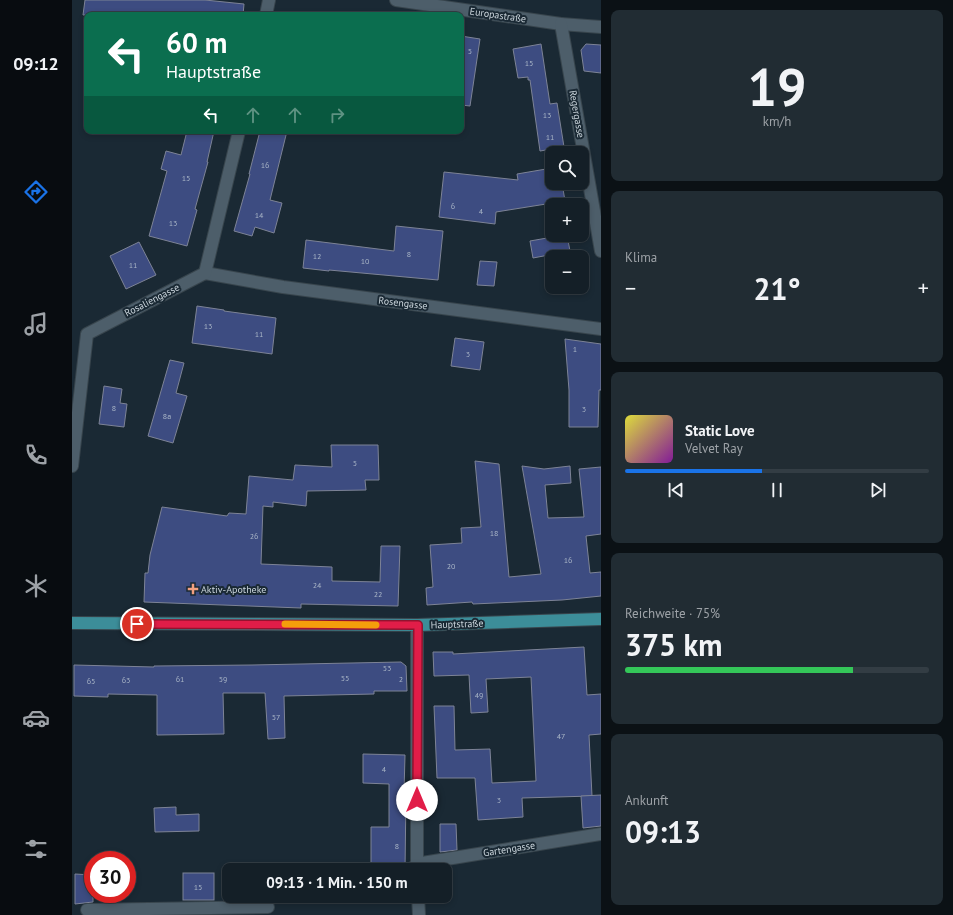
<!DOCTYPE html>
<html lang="de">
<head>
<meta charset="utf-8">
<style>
	body { margin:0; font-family:"PT Sans",sans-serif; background:#212c33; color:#f1f3f6; height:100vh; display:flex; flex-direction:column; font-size:15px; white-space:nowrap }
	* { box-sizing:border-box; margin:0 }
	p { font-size:13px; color:#9da2a7 }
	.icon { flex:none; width:22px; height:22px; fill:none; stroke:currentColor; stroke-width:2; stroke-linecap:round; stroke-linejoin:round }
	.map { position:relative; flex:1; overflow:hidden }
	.sheet { display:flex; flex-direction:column; gap:10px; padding:10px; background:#0b1115; width:352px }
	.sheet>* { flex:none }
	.top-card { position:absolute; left:12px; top:12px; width:380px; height:122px; border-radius:8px; box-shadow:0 2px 6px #0003,0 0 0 1px #333d44; background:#0b6e4f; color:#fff; overflow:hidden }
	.fabs { position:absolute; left:473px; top:146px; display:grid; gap:8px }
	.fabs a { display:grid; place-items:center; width:44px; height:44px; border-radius:8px; background:#141f27; box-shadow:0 2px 6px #0003,0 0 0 1px #333d44; font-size:20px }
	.speed { position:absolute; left:12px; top:851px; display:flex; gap:8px; font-size:20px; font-weight:700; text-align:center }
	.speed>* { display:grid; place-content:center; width:52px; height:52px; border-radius:50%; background:#141f27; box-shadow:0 2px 6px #0003,0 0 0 1px #333d44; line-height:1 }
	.speed .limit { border:6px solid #d22; background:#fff; color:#111 }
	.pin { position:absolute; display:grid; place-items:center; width:34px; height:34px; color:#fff; margin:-17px; border:2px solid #fff; border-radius:50%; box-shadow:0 1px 4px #0007 }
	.me { position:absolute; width:44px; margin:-22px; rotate:0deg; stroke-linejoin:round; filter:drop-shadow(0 0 3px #0008) }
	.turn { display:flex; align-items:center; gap:14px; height:84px; padding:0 16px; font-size:18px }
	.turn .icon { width:52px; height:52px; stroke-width:2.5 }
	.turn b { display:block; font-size:28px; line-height:34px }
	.lanes { display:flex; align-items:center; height:38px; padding:0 16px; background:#0003; justify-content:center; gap:20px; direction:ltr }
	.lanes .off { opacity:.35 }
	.big { font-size:30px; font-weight:700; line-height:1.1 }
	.sheet .card { flex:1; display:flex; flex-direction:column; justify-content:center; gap:6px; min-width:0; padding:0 14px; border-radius:8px; background:#212c33 }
	.sheet .dial { align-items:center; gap:0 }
	.dial b { font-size:52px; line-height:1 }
	.song { display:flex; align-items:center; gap:12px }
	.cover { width:48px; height:48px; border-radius:6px; background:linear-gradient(135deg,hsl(60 70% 55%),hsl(290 70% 35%)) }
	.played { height:4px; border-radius:2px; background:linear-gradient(90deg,#1a73e8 45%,#333d44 45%) }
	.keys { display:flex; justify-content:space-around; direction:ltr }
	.heat { display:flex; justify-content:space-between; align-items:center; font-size:22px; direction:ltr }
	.charge { height:6px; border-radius:3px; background:linear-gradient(90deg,#34c759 75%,#333d44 0) }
	.trip { position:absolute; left:150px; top:863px; width:230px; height:40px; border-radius:8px; background:#141f27; box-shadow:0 2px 6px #0003,0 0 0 1px #333d44; font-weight:700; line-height:40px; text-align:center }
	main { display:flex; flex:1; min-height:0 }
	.tabs { display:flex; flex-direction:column; width:72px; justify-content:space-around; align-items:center; background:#080c10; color:#9da2a7 }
	.tabs .icon { width:28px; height:28px }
	.tabs .current { color:#1a73e8 }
	.tabs b { font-size:18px; color:#f1f3f6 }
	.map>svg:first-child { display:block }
	.building { fill:#3d4c81; stroke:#7d8396 }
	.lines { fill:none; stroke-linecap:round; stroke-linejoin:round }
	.street-casing { stroke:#38454d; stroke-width:14 }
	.primary-casing { stroke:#38454d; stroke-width:14 }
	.street { stroke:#4d5e6a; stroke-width:12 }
	.primary { stroke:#3c8d99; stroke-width:12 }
	.route-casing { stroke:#92132f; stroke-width:10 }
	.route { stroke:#e11d48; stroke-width:7 }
	.slow { stroke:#f59e0b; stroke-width:7 }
	.poi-dot { fill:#f2a080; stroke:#1a2934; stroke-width:1.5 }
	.labels { text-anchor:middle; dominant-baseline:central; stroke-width:4; stroke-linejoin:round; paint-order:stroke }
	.number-label { font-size:8px; fill:#a8b4c6 }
	.street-label { font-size:10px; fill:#ccd6dd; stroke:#1a2934 }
	.poi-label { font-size:10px; fill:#ccd6dd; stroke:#1a2934; text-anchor:start }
</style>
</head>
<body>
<main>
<nav class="tabs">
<b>09:12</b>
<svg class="icon current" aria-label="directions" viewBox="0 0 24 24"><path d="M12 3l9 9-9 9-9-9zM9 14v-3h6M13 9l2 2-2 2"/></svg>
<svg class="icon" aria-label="music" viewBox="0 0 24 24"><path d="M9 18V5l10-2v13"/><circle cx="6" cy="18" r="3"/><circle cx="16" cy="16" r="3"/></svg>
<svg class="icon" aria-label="phone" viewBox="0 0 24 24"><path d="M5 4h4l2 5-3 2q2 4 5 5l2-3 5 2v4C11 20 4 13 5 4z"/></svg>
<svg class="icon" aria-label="climate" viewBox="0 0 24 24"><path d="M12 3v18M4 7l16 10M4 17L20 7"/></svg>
<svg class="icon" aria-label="car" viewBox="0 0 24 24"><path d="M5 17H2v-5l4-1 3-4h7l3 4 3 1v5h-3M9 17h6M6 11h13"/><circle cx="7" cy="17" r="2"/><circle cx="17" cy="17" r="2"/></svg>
<svg class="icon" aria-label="filters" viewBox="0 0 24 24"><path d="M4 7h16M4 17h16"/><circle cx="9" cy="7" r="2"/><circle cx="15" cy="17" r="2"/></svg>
</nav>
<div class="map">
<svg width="529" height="915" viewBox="0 0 529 915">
	<rect width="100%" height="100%" fill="#1a2934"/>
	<g class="building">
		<path d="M13,0H133L172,4L171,15H11Z"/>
		<path d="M389,36L408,39L398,106L389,105Z"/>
		<path d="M469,44L478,104L485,103L492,147L468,151L458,80H456V77L446,78L441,49Z"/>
		<path d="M514,44L529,45V73L512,71L509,50Z"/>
		<path d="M115,131H142L135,162H136L123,209L125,210L115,246L77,236L95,171L89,169L94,151L109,155Z"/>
		<path d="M188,131H215L198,200L210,203L202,233L183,227L180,236L162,231L178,174H177Z"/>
		<path d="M480,168V183H490L493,201L424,212L423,224L367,217L372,172L446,180L445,174Z"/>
		<path d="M324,226L371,231L366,280L257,270V271L231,268L234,240L322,251Z"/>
		<path d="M492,235H495L498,251L461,258L458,241Z"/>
		<path d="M67,242L84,275L54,289L38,256Z"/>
		<path d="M408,261L425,262L422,286L405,285Z"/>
		<path d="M125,306L152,310V311L204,318L200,354L120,343Z"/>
		<path d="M383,338L412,342L408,370L379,366Z"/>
		<path d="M493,339L529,344V390H527L526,427H497V390Z"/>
		<path d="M98,360L112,363L104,393L115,396L101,443L76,436Z"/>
		<path d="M32,386L50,389L48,403L55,404L52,427L27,424Z"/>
		<path d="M259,445H306L307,480H293L294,490L235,491L234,506L201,502V507L191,506L189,564L260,567V581L308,582L309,546H328L326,606L229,604V608L72,602L73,573H76L78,555L90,507L155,516L157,513L174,514L177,476L221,480L223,465L260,467Z"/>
		<path d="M403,461L427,464L437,577L469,574L450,466L472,469L498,466L499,483L473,485L476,518L512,517L507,469L529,467V534L514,536L518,573L529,572V596L490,600L401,604L400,602L355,605L354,588L361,587L358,545L390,543L389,528L409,527Z"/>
		<path d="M512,647L515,695L529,694V734L517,735L520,796L450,798L451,817L406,820L403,778H365L362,706H382L383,750L418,749L420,783L464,781L459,677L414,679L416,712L399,713L397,675L362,676L361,652H381V654Z"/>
		<path d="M329,662L334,666L335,691H302V694L212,696L213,738L196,739L193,693H151L152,734L85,735V695L36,694V697L2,696V665L82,667V666L180,665Z"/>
		<path d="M291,754L333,755L332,793H334L333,870H299V827H317V784L291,783Z"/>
		<path d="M529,795V826L511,828L509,796Z"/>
		<path d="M104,807V815L127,814V831L83,832L82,808Z"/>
		<path d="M368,824H384L385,850L368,852Z"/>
		<rect x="111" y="873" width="31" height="27"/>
		<path d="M3,874L21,875V902L3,904Z"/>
	</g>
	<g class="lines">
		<defs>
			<g id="street">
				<path d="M324,0L489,24L529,27"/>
				<path d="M194,15L197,0"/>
				<path d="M489,24L529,251"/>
				<path d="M133,273L211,287L529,329"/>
				<path d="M0,466L15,334L133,273L167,131"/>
				<path d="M344,864L529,834"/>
				<path d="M345,870V625"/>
				<path d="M346,896L347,915"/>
				<path d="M15,910L196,907"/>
			</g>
			<path id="primary" d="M0,623L345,625L529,619"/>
		</defs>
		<use href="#street" class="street-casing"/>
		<use href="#primary" class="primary-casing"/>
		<use href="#street" class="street"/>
		<use href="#primary" class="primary"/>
	</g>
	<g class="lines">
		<defs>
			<path id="route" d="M65,624L346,625L345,800"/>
		</defs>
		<use href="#route" class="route-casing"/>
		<use href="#route" class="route"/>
		<path class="slow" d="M213,624L304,625"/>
	</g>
	<path class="poi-dot" d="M119 583h4v4h4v4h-4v4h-4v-4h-4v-4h4z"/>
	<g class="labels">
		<g class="number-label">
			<text x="398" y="51">5</text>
			<text x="457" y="63">15</text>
			<text x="475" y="115">13</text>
			<text x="478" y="137">11</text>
			<text x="193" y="165">16</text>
			<text x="114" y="178">15</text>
			<text x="381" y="206">6</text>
			<text x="409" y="211">4</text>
			<text x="187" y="215">14</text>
			<text x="101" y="223">13</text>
			<text x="337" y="254">8</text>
			<text x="245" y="256">12</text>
			<text x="293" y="261">10</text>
			<text x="61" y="265">11</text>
			<text x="136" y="326">13</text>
			<text x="187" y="334">11</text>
			<text x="503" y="349">1</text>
			<text x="396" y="354">3</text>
			<text x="42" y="408">8</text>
			<text x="512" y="409">3</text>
			<text x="95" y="416">8a</text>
			<text x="283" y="463">5</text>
			<text x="422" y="533">18</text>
			<text x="182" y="536">26</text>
			<text x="496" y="560">16</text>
			<text x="379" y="566">20</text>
			<text x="245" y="585">24</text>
			<text x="306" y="594">22</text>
			<text x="315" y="668">53</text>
			<text x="273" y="678">55</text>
			<text x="108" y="679">61</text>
			<text x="151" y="679">59</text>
			<text x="329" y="679">2</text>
			<text x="54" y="680">63</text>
			<text x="19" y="681">65</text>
			<text x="407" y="695">49</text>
			<text x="204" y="717">57</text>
			<text x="489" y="736">47</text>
			<text x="312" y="769">4</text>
			<text x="427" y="800">3</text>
			<text x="325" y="846">8</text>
			<text x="126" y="887">15</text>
		</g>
		<g class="street-label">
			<text transform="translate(426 15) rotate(8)">Europastraße</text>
			<text transform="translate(505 114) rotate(80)">Regergasse</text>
			<text transform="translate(80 300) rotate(-27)">Rosaliengasse</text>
			<text transform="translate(331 303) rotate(7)">Rosengasse</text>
			<text transform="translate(385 624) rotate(-2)">Hauptstraße</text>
			<text transform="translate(437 849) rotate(-9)">Gartengasse</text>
		</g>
		<g class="poi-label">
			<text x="129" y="589">Aktiv-Apotheke</text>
		</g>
	</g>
</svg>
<div class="fabs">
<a><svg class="icon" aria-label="search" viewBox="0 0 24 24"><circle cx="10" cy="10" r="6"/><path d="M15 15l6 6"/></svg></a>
<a>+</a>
<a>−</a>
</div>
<div class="speed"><div class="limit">30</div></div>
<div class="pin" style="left:65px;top:624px;background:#d93025"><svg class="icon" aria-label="arrive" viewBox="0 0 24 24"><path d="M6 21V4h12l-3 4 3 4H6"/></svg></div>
<svg class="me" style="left:345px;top:800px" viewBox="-20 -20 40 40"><circle r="19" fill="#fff"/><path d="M0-13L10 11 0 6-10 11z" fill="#e11d48"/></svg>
<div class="trip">09:13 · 1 Min. · 150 m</div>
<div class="top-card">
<div class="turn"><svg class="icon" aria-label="left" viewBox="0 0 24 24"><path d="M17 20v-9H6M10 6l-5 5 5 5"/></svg><div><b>60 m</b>Hauptstraße</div></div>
<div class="lanes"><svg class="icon" aria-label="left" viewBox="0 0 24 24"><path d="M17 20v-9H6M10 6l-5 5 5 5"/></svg><svg class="icon off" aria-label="ahead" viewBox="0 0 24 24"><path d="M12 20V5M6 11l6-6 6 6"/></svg><svg class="icon off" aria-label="ahead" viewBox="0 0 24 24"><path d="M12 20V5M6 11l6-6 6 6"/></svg><svg class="icon off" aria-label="right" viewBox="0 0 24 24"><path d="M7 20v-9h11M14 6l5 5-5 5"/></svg></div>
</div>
</div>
<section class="sheet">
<div class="card dial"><b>19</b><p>km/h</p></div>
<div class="card"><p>Klima</p>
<div class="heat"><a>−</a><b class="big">21°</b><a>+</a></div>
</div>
<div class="card">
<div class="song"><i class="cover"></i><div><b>Static Love</b><p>Velvet Ray</p></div></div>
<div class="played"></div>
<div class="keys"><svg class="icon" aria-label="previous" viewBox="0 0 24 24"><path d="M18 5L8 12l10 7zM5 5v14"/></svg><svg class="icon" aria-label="pause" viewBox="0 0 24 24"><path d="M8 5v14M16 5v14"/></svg><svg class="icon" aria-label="next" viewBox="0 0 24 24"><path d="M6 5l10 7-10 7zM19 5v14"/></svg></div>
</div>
<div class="card"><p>Reichweite · 75%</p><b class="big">375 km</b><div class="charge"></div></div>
<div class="card"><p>Ankunft</p><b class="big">09:13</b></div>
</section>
</main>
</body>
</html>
